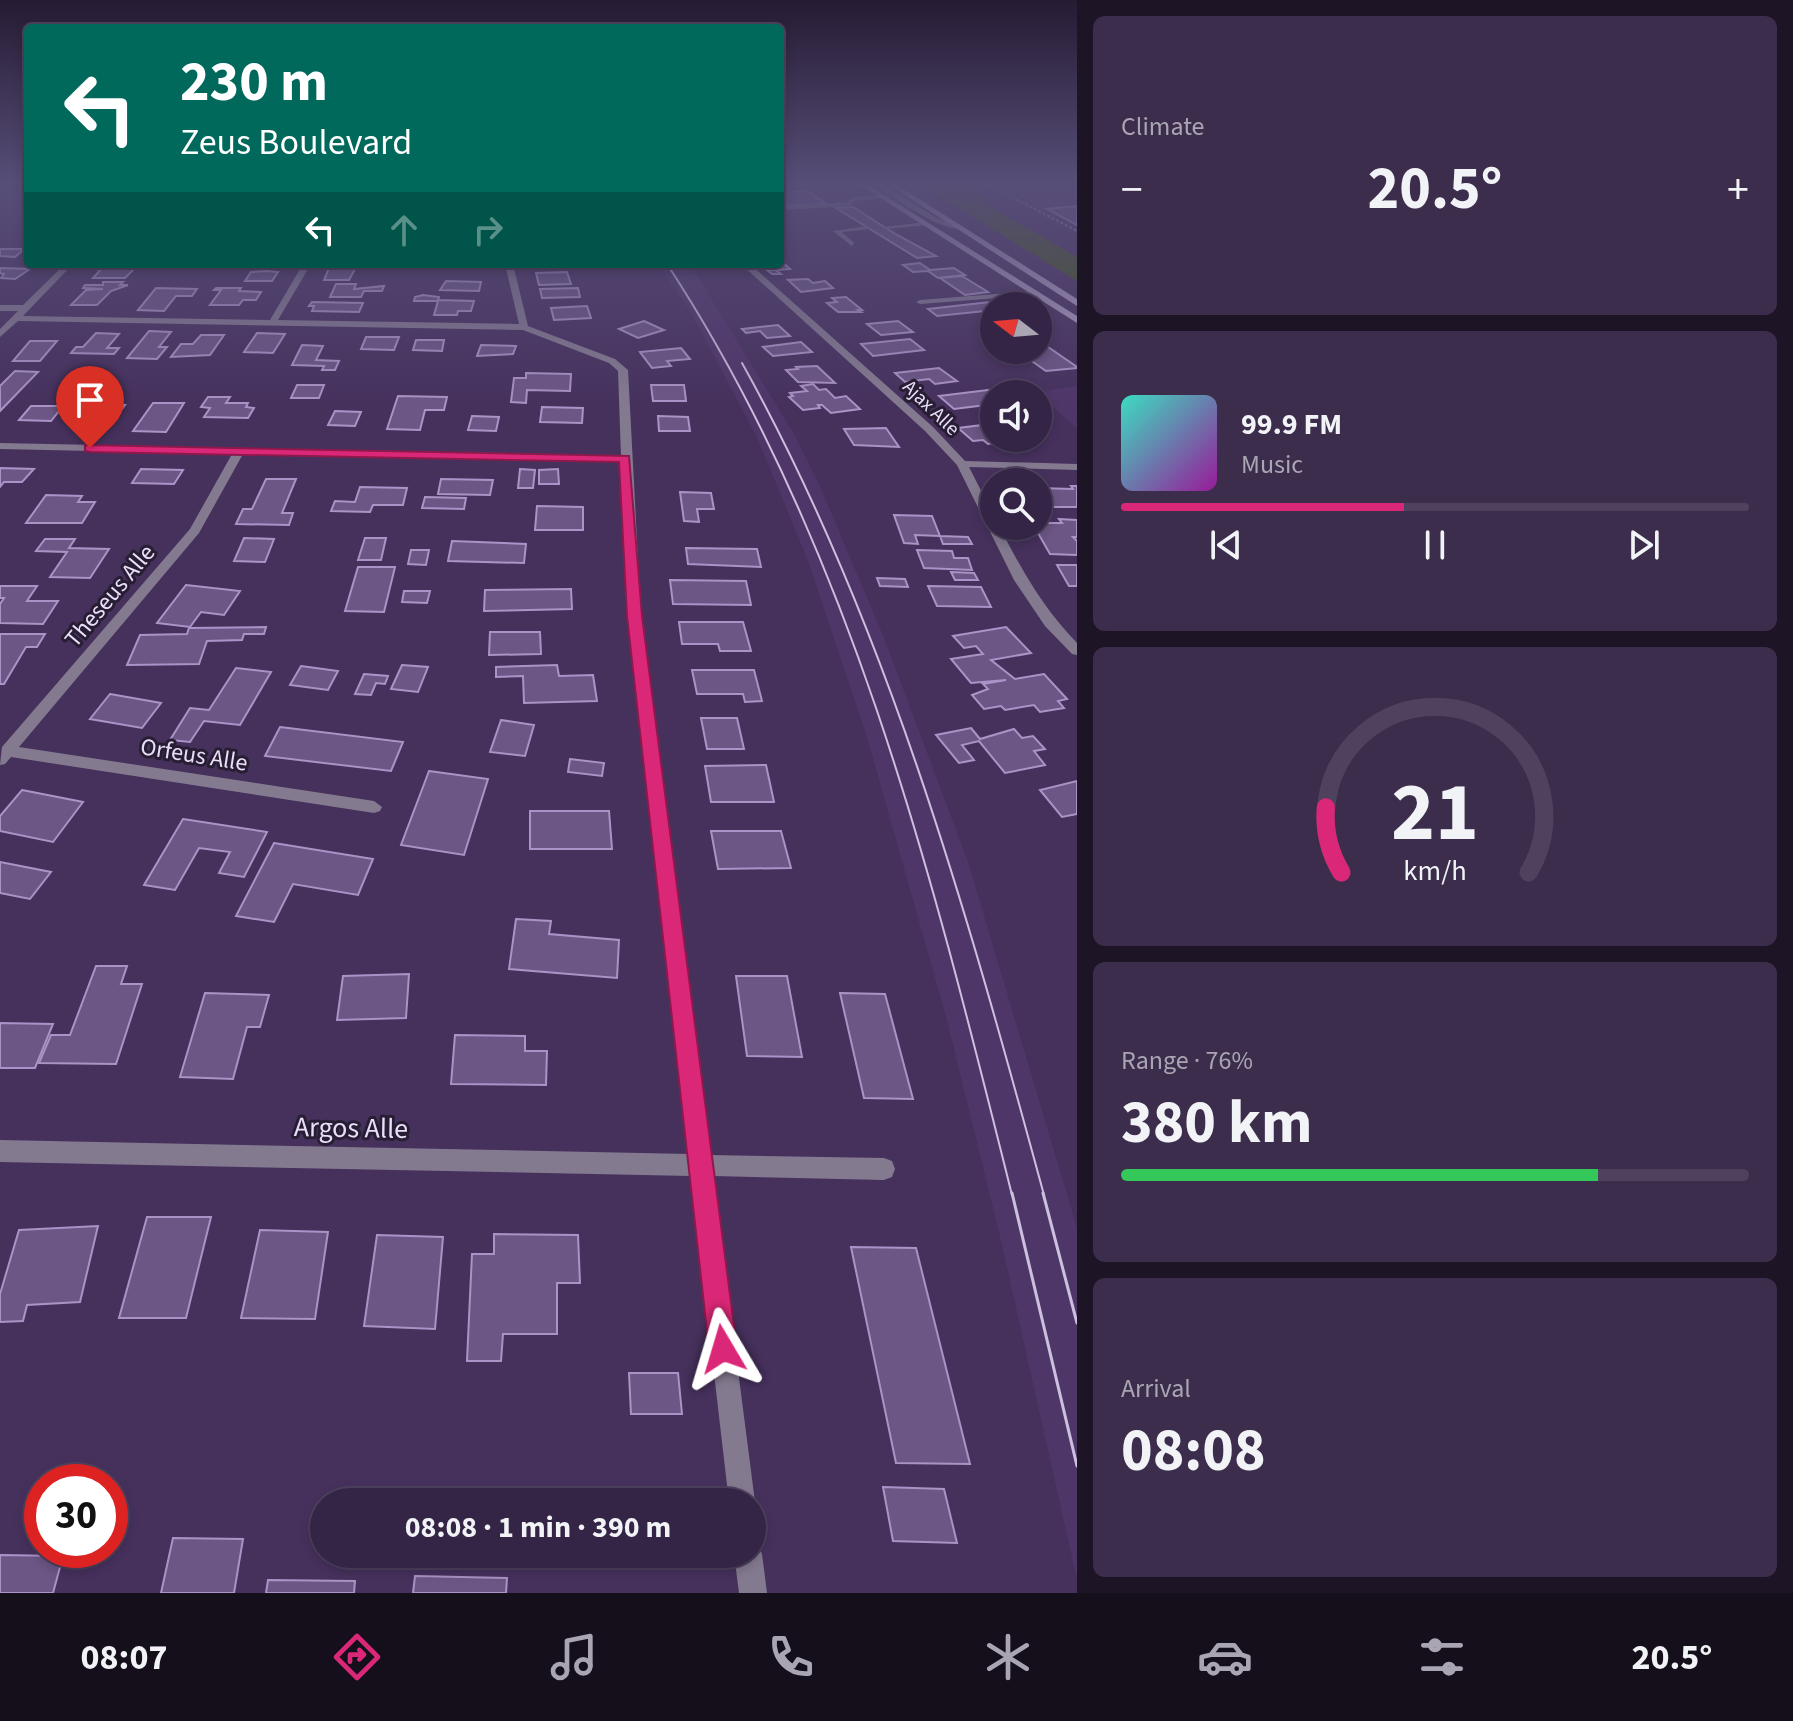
<!DOCTYPE html>
<html lang="en">
<head>
<meta charset="utf-8">
<style>
	body { margin:0; font-family:"Source Sans 3",sans-serif; background:#3c2d4d; color:#f1f3f6; height:100vh; display:flex; flex-direction:column; font-size:30px; white-space:nowrap }
	* { box-sizing:border-box; margin:0 }
	p { font-size:26px; color:#a9a5b3 }
	.icon { flex:none; width:44px; height:44px; fill:none; stroke:currentColor; stroke-width:2; stroke-linecap:round; stroke-linejoin:round }
	.map { position:relative; flex:1; overflow:hidden }
	.sheet { display:flex; flex-direction:column; gap:16px; padding:16px; background:#1d1426; width:716px }
	.sheet>* { flex:none }
	.banner { position:absolute; left:24px; top:24px; width:760px; height:244px; border-radius:8px; box-shadow:0 4px 12px #0003,0 0 0 2px #4e425f; background:#00695c; color:#fff; overflow:hidden }
	.needle { width:52px; rotate:286deg }
	.controls { position:absolute; left:980px; top:292px; display:grid; gap:16px }
	.controls a { display:grid; place-items:center; width:72px; height:72px; border-radius:50%; background:#342546; box-shadow:0 4px 12px #0003,0 0 0 2px #4e425f; font-size:40px }
	.speed { position:absolute; left:24px; top:1464px; display:flex; gap:16px; font-size:40px; font-weight:700; text-align:center }
	.speed>* { display:grid; place-content:center; width:104px; height:104px; border-radius:50%; background:#342546; box-shadow:0 4px 12px #0003,0 0 0 2px #4e425f; line-height:1 }
	.speed .limit { border:12px solid #d22; background:#fff; color:#111 }
	.pin { position:absolute; display:grid; place-items:center; width:68px; height:68px; color:#fff; margin:-82px -34px; border-radius:50% 50% 50% 0; rotate:-45deg; box-shadow:0 0 8px #0007 }
	.pin .icon { rotate:45deg }
	.me { position:absolute; width:88px; margin:-44px; rotate:353deg; stroke-linejoin:round; filter:drop-shadow(0 0 6px #0008) }
	.turn { display:flex; align-items:center; gap:28px; height:168px; padding:0 24px; font-size:36px }
	.turn .icon { width:104px; height:104px; stroke-width:2.5 }
	.turn b { display:block; font-size:56px; line-height:68px }
	.lanes { display:flex; align-items:center; height:76px; padding:0 24px; background:#0003; justify-content:center; gap:40px; direction:ltr }
	.lanes .off { opacity:.35 }
	.big { font-size:60px; font-weight:700; line-height:1.1 }
	.sheet .card { flex:1; display:flex; flex-direction:column; justify-content:center; gap:12px; min-width:0; padding:0 28px; border-radius:12px; background:#3c2d4d }
	.sheet .dial { align-items:center; gap:0 }
	.dial svg { height:208px; overflow:visible; fill:none; stroke:#4e425f; stroke-width:7; stroke-linecap:round; text-anchor:middle }
	.dial text { fill:#f1f3f6; stroke:none }
	.song { display:flex; align-items:center; gap:24px }
	.cover { width:96px; height:96px; border-radius:12px; background:linear-gradient(135deg,hsl(170 70% 55%),hsl(300 70% 35%)) }
	.played { height:8px; border-radius:4px; background:linear-gradient(90deg,#db2777 45%,#4e425f 45%) }
	.keys { display:flex; justify-content:space-around; direction:ltr }
	.heat { display:flex; justify-content:space-between; align-items:center; font-size:44px; direction:ltr }
	.charge { height:12px; border-radius:6px; background:linear-gradient(90deg,#34c759 76%,#4e425f 0) }
	.trip { position:absolute; left:310px; top:1488px; width:456px; height:80px; border-radius:40px; background:#342546; box-shadow:0 4px 12px #0003,0 0 0 2px #4e425f; font-weight:700; line-height:80px; text-align:center }
	.menu { display:flex; height:128px; justify-content:space-around; align-items:center; background:#150f1c; color:#a9a5b3 }
	.menu .icon { width:56px; height:56px }
	.menu .on { color:#db2777 }
	.menu b { font-size:36px; color:#f1f3f6 }
	main { display:flex; flex:1; min-height:0 }
	.map>svg:first-child { display:block }
	.built { fill:#4f3669 }
	.green { fill:#3f5314 }
	.building { fill:#6c5685; stroke:#aa93c6; stroke-width:2 }
	.lines { fill:none; stroke-linecap:round; stroke-linejoin:round }
	.path { stroke:#9887ab; stroke-width:2; stroke-dasharray:3 2; stroke-linecap:butt }
	.service { fill:#847a90; fill-rule:evenodd }
	.minor { fill:#847a90; fill-rule:evenodd }
	.tertiary { fill:#847a90; fill-rule:evenodd }
	.secondary { fill:#ac9cbf; fill-rule:evenodd }
	.tram-far1 { stroke:#cdbfde; stroke-width:2 }
	.tram { stroke:#cdbfde; stroke-width:3 }
	.route { fill:#db2777; stroke:#8e194d; stroke-width:2 }
	.labels { text-anchor:middle; dominant-baseline:central; stroke-width:6; stroke-linejoin:round; paint-order:stroke }
	.far-street-label { font-size:20px; fill:#eadefa; stroke:#281e33 }
	.street-label { font-size:24px; fill:#eadefa; stroke:#281e33 }
	.near-street-label { font-size:28px; fill:#eadefa; stroke:#281e33 }
</style>
</head>
<body>
<main>
<div class="map">
<svg width="1077" height="1593" viewBox="0 0 1077 1593">
	<rect width="100%" height="100%" fill="#46315d"/>
	<g class="built">
		<path d="M780,183H835L868,203L780,210Z"/>
		<path d="M1077,185V226L1020,195Z"/>
		<path d="M658,264H690L794,434L822,491L884,638L968,862L1077,1228V1579L999,1232L947,1020L867,737L807,558L756,435L689,309Z"/>
		<path d="M1077,386V428L1035,392Z"/>
	</g>
	<path class="green" d="M918,183H1016L977,192L986,200L982,202L1077,257V281Z"/>
	<g class="building">
		<path d="M808,191L826,204L780,206V193Z"/>
		<path d="M1077,206V225L1047,209Z"/>
		<path d="M853,207L897,235L936,256L917,258L836,208Z"/>
		<path d="M0,249H24L15,257L0,256Z"/>
		<path d="M781,261L790,269L776,270L781,274H772L767,270H773L766,264H780Z"/>
		<path d="M920,263L930,270L954,268L965,275L938,278L928,271L913,272L903,265Z"/>
		<path d="M0,268L30,269L15,279L1,278L4,274L0,273Z"/>
		<path d="M102,268L134,269L125,278H93Z"/>
		<path d="M329,268L355,269L349,280H324Z"/>
		<path d="M251,272L267,271L278,272L272,281H245Z"/>
		<path d="M567,272L571,284L539,285L536,273Z"/>
		<path d="M962,276L985,290L988,292L965,295L940,278Z"/>
		<path d="M808,279L813,283L825,281L833,288L801,292L788,280Z"/>
		<path d="M446,281L481,282L479,291L440,290Z"/>
		<path d="M103,282H123L120,285H128L111,291L97,305H71L86,290L103,289L83,288L85,285H103Z"/>
		<path d="M336,284H356L354,289L384,286L382,291H364L361,297H330Z"/>
		<path d="M156,288L197,289L192,296H176L164,311L138,310Z"/>
		<path d="M216,288H241L239,291L261,292L256,300H243L239,305H210L221,290H214Z"/>
		<path d="M578,288L580,297L542,298L540,289Z"/>
		<path d="M423,295L439,297L438,300L474,301L471,311H458L457,315H434L438,301H414L415,297Z"/>
		<path d="M846,297L862,310H858L861,312H838L827,303L837,302L832,298Z"/>
		<path d="M999,301L1006,306H994L993,317L985,311L937,316L928,309Z"/>
		<path d="M312,302L363,303L359,312L312,311L314,306H309Z"/>
		<path d="M587,306L591,318L554,320L551,308Z"/>
		<path d="M644,321L664,330L638,338L619,329Z"/>
		<path d="M898,321L913,332L881,335L867,324Z"/>
		<path d="M778,325L790,336L767,338L760,331L746,333L742,329Z"/>
		<path d="M149,331L171,332L159,347H167L157,359L127,358Z"/>
		<path d="M96,333L119,334L107,348H119L114,354L71,353L76,347H83Z"/>
		<path d="M257,333L285,334L273,353L244,352Z"/>
		<path d="M201,335H224L210,355L171,357L181,344H193Z"/>
		<path d="M366,337H399L394,350L361,349Z"/>
		<path d="M910,339L924,350L873,356L861,344Z"/>
		<path d="M416,340H444L442,351L413,350Z"/>
		<path d="M1038,340L1077,367V368L1046,371L1016,350H1038Z"/>
		<path d="M30,341H57L40,361H13Z"/>
		<path d="M801,342L812,352L773,356L763,347Z"/>
		<path d="M302,345L323,346L316,360L339,361L335,370H322L324,366L292,365Z"/>
		<path d="M481,345L516,346L513,354L477,356Z"/>
		<path d="M681,348L690,359L667,361L671,366L652,368L640,352Z"/>
		<path d="M817,366L835,383L798,382L786,370L798,369L796,367Z"/>
		<path d="M939,368L957,381L935,384L929,379L905,382L895,373Z"/>
		<path d="M15,371L38,372L0,411V386Z"/>
		<path d="M526,373L571,374L570,391L527,390L526,403L511,402L514,378H526Z"/>
		<path d="M813,384L819,390L826,389L835,398L846,396L860,409L831,413L822,405H818L820,408L803,410L789,397L793,396L790,393L807,391L801,386Z"/>
		<path d="M297,385H324L319,398H291Z"/>
		<path d="M651,385H684L686,401H653Z"/>
		<path d="M996,389L1002,394H994V404L954,409L939,396Z"/>
		<path d="M398,396L447,397L444,410H425L420,430L387,429Z"/>
		<path d="M208,397H230L226,403H248L246,407L254,408L248,418L204,417L210,408L201,407Z"/>
		<path d="M153,403H184L166,432L133,431Z"/>
		<path d="M101,404L125,405L110,425L85,424Z"/>
		<path d="M31,406H63L51,421L19,420Z"/>
		<path d="M542,407L583,408L582,423L540,422Z"/>
		<path d="M335,411L361,412L355,426L328,425Z"/>
		<path d="M472,416L499,417L496,431L468,430Z"/>
		<path d="M658,416L688,417L690,431H659Z"/>
		<path d="M994,420V438H1027L988,444L983,440L973,441L958,428L990,424L985,421Z"/>
		<path d="M886,428L899,447L854,445L844,429Z"/>
		<path d="M0,468L34,469L22,482H4L0,487Z"/>
		<path d="M141,469L183,470L174,484L132,483Z"/>
		<path d="M520,469L535,470L533,488H518Z"/>
		<path d="M558,469L559,484H539V470Z"/>
		<path d="M266,479H296L282,513H293L289,525L236,524L243,509H252Z"/>
		<path d="M441,479L493,480L490,495L438,494Z"/>
		<path d="M1071,486H1077V507H1043L1038,498V488L1073,489Z"/>
		<path d="M360,487L407,488L403,505H373L370,512L331,511L335,501L355,502Z"/>
		<path d="M680,492L711,493L714,509H697L699,522L684,521Z"/>
		<path d="M46,495L82,496L78,502H95L82,523H26Z"/>
		<path d="M425,497L466,498L464,509L422,508Z"/>
		<path d="M537,506L583,507V530H535Z"/>
		<path d="M894,515L932,516L940,536L968,537L972,544H943L940,536L915,535L918,544L904,543Z"/>
		<path d="M1059,519L1077,520V537H1073L1077,541V555L1050,554L1034,526H1038V523H1062Z"/>
		<path d="M244,538L274,539L265,562L234,561Z"/>
		<path d="M365,538H386L381,560H358Z"/>
		<path d="M45,539H75L69,548L109,549L90,578L50,577L67,552L36,551Z"/>
		<path d="M452,541L526,544L524,563L448,561Z"/>
		<path d="M686,548L757,549L761,567L688,564Z"/>
		<path d="M411,550H429L426,565L408,564Z"/>
		<path d="M917,550L952,551L954,558H968L972,570L924,568Z"/>
		<path d="M1057,565H1077V586H1069Z"/>
		<path d="M358,567H395L384,612L345,611Z"/>
		<path d="M951,572L974,573L978,580H955Z"/>
		<path d="M877,578L905,579L908,587L880,586Z"/>
		<path d="M670,580L746,581L751,605L673,604Z"/>
		<path d="M186,585L240,591L224,615L201,612L190,627L157,623Z"/>
		<path d="M0,586H37L27,601H58L43,624L0,623V604L4,598H0Z"/>
		<path d="M928,586L981,587L991,607L937,606Z"/>
		<path d="M571,589L572,609L484,611L485,590Z"/>
		<path d="M404,591H430L427,603L402,602Z"/>
		<path d="M679,622H743L751,651H720L718,644H682Z"/>
		<path d="M266,627L264,634H244L242,640L207,641L199,664L127,665L140,635L187,634L189,628Z"/>
		<path d="M1006,627L1031,653L991,660L1015,679L1044,674L1067,699L1058,701L1064,708L1040,712L1034,705L1005,710L1001,706L984,709L972,695L988,689L983,684L1006,680L971,683L951,659L983,654L976,646L964,648L953,636Z"/>
		<path d="M490,632H540L541,654L489,655Z"/>
		<path d="M0,634H45L37,647H26L4,684H0Z"/>
		<path d="M402,665L428,667L418,692L391,689Z"/>
		<path d="M557,665L559,676L593,675L597,701L524,703L523,676L496,677V667Z"/>
		<path d="M301,666L338,671L328,690L290,685Z"/>
		<path d="M236,668L271,672L240,725L204,721L190,742L170,740L190,708L209,710Z"/>
		<path d="M692,670H754L762,701L745,702L743,694H697Z"/>
		<path d="M364,674L388,676L385,684L376,683L371,695L355,694Z"/>
		<path d="M110,694L161,703L142,728L90,719Z"/>
		<path d="M701,718H737L744,749H707Z"/>
		<path d="M501,720L534,725L525,756L490,752Z"/>
		<path d="M280,727L403,742L391,771L265,756Z"/>
		<path d="M971,728L980,739L1014,729L1022,738L1033,736L1045,749L1034,751L1045,765L1005,773L979,741L962,745L974,760L959,763L936,735Z"/>
		<path d="M570,759L604,763L602,776L568,772Z"/>
		<path d="M766,765L774,802H711L705,766Z"/>
		<path d="M429,771L488,779L464,855L401,845Z"/>
		<path d="M1077,781V814L1062,817L1040,790Z"/>
		<path d="M22,790L83,802L53,842L0,831V816Z"/>
		<path d="M530,811H609L612,849H530Z"/>
		<path d="M183,819L267,832L244,877L219,873L230,852L199,848L175,890L144,885Z"/>
		<path d="M711,831H781L791,868L718,869Z"/>
		<path d="M274,843L373,859L358,895L293,884L274,922L236,916Z"/>
		<path d="M0,862L51,872L30,899L0,893Z"/>
		<path d="M516,919L551,921L549,934L619,940L617,978L509,969Z"/>
		<path d="M96,966H127L121,984H142L116,1064L39,1063L51,1035H70Z"/>
		<path d="M409,974L406,1018L337,1020L343,976Z"/>
		<path d="M736,976H787L802,1057L747,1056Z"/>
		<path d="M205,993L269,995L260,1027H247L233,1079L180,1077Z"/>
		<path d="M840,993L885,994L913,1099L864,1098Z"/>
		<path d="M0,1023L53,1024L35,1068H0Z"/>
		<path d="M455,1035L525,1036V1051H547L546,1085L451,1084Z"/>
		<path d="M147,1217H211L186,1318H119Z"/>
		<path d="M98,1226L80,1302L27,1305L23,1321L0,1322V1294L19,1230Z"/>
		<path d="M260,1230L328,1232L315,1319L241,1318Z"/>
		<path d="M494,1234L578,1235L580,1283H557V1334H503L501,1361H467L472,1254H494Z"/>
		<path d="M377,1235L443,1237L435,1329L364,1326Z"/>
		<path d="M851,1247L916,1248L970,1464L896,1463Z"/>
		<path d="M629,1373H678L682,1414H631Z"/>
		<path d="M883,1487L944,1489L957,1543L893,1541Z"/>
		<path d="M173,1538L243,1539L234,1593H161Z"/>
		<path d="M0,1555L63,1556L53,1593H0Z"/>
		<path d="M415,1576L507,1578L506,1593H413Z"/>
		<path d="M268,1580L355,1581L354,1593H266Z"/>
	</g>
	<g class="lines">
		<path class="path" d="M985,183L1077,231"/>
		<g class="service">
			<path d="M882,195L884,198L854,201L849,206L780,210V206L847,202L852,197Z"/>
			<path d="M926,222L928,225L886,229L883,227Z"/>
			<path d="M868,226L870,229L842,232L854,243L852,246L833,231Z"/>
			<path d="M1034,291L1037,295L920,304L916,302L920,300Z"/>
		</g>
		<g class="minor">
			<path d="M65,264H73L23,316L270,320L303,264H311L278,320L519,324L505,264H513L528,326L615,359L628,370L641,616L710,1155L884,1158L892,1161L895,1169L892,1177L884,1180L713,1176L755,1502L752,1510V1502H729L691,1176L0,1162V1140L689,1154L627,616L622,462L243,454L199,533L19,747L374,801L382,807L380,811L374,813L11,757L5,764L0,765L2,747L190,529L232,454L0,449V443L621,456L618,371L609,363L523,330L18,321L0,337V329L18,311H0V305H23Z"/>
			<path d="M741,264H750L933,427L965,461L1077,464V470L969,467L994,516V526H999C1021,569 1043,608 1077,643V655L1072,654L1045,626L1014,580L957,465L925,431Z"/>
			<path d="M752,1542L758,1544L762,1554L767,1593H739L734,1554H752Z"/>
		</g>
		<path class="tertiary" d="M873,183H881L935,217L961,228C943,233 889,195 873,183Z"/>
		<g class="secondary">
			<path d="M857,183H865L1077,316V323Z"/>
			<path d="M886,183H894L1077,299V306Z"/>
		</g>
		<g class="tram-far1">
			<path d="M667,264C850,543 932,875 1012,1195"/>
			<path d="M742,363C886,621 967,912 1044,1195"/>
		</g>
		<g class="tram">
			<path d="M1012,1193L1077,1466"/>
			<path d="M1043,1193L1077,1323"/>
		</g>
	</g>
	<linearGradient id="sky" x2="0" y2="1"><stop stop-color="#261b33"/><stop offset="0.45" stop-color="#574e78"/><stop offset="1" stop-color="#574e78" stop-opacity="0"/></linearGradient>
	<rect width="1077" height="406" fill="url(#sky)"/>
	<path class="route" d="M85,445L629,456L642,616L737,1349L733,1359L723,1363L713,1359L709,1349L627,616L619,462L90,452L85,451Z"/>
	<g class="labels">
		<g class="far-street-label">
			<text transform="translate(931 408) rotate(44)">Ajax Alle</text>
		</g>
		<g class="street-label">
			<text transform="translate(110 596) rotate(-50)">Theseus Alle</text>
			<text transform="translate(194 755) rotate(9)">Orfeus Alle</text>
		</g>
		<g class="near-street-label">
			<text transform="translate(351 1128) rotate(1)">Argos Alle</text>
		</g>
	</g>
</svg>
<div class="controls">
<a><svg class="needle" viewBox="-14 -14 28 28"><path d="M0-13l5 13h-10z" fill="#e53935"/><path d="M0 13l5-13h-10z" fill="#a9a5b3"/></svg></a>
<a><svg class="icon" aria-label="sound" viewBox="0 0 24 24"><path d="M4 9h4l5-4v14l-5-4H4zM17 9q2 3 0 6"/></svg></a>
<a><svg class="icon" aria-label="search" viewBox="0 0 24 24"><circle cx="10" cy="10" r="6"/><path d="M15 15l6 6"/></svg></a>
</div>
<div class="speed"><div class="limit">30</div></div>
<div class="pin" style="left:90px;top:448px;background:#d93025"><svg class="icon" aria-label="arrive" viewBox="0 0 24 24"><path d="M6 21V4h12l-3 4 3 4H6"/></svg></div>
<svg class="me" style="left:723px;top:1349px" viewBox="-20 -20 40 40"><path d="M0-17L14 15 0 8-14 15z" fill="#db2777" stroke="#fff" stroke-width="4"/></svg>
<div class="trip">08:08 · 1 min · 390 m</div>
<div class="banner">
<div class="turn"><svg class="icon" aria-label="left" viewBox="0 0 24 24"><path d="M17 20v-9H6M10 6l-5 5 5 5"/></svg><div><b>230 m</b>Zeus Boulevard</div></div>
<div class="lanes"><svg class="icon" aria-label="left" viewBox="0 0 24 24"><path d="M17 20v-9H6M10 6l-5 5 5 5"/></svg><svg class="icon off" aria-label="ahead" viewBox="0 0 24 24"><path d="M12 20V5M6 11l6-6 6 6"/></svg><svg class="icon off" aria-label="right" viewBox="0 0 24 24"><path d="M7 20v-9h11M14 6l5 5-5 5"/></svg></div>
</div>
</div>
<section class="sheet">
<div class="card"><p>Climate</p>
<div class="heat"><a>−</a><b class="big">20.5°</b><a>+</a></div>
</div>
<div class="card">
<div class="song"><i class="cover"></i><div><b>99.9 FM</b><p>Music</p></div></div>
<div class="played"></div>
<div class="keys"><svg class="icon" aria-label="previous" viewBox="0 0 24 24"><path d="M18 5L8 12l10 7zM5 5v14"/></svg><svg class="icon" aria-label="pause" viewBox="0 0 24 24"><path d="M8 5v14M16 5v14"/></svg><svg class="icon" aria-label="next" viewBox="0 0 24 24"><path d="M6 5l10 7-10 7zM19 5v14"/></svg></div>
</div>
<div class="card dial"><svg viewBox="0 0 100 80">
<path d="M14 69A42 42 0 1 1 86 69"/>
<path d="M14 69A42 42 0 0 1 8 44" stroke="#db2777"/>
<text x="50" y="56" font-size="32" font-weight="700">21</text>
<text x="50" y="72" font-size="11">km/h</text>
</svg></div>
<div class="card"><p>Range · 76%</p><b class="big">380 km</b><div class="charge"></div></div>
<div class="card"><p>Arrival</p><b class="big">08:08</b></div>
</section>
</main>
<nav class="menu">
<b>08:07</b>
<svg class="icon on" aria-label="directions" viewBox="0 0 24 24"><path d="M12 3l9 9-9 9-9-9zM9 14v-3h6M13 9l2 2-2 2"/></svg>
<svg class="icon" aria-label="music" viewBox="0 0 24 24"><path d="M9 18V5l10-2v13"/><circle cx="6" cy="18" r="3"/><circle cx="16" cy="16" r="3"/></svg>
<svg class="icon" aria-label="phone" viewBox="0 0 24 24"><path d="M5 4h4l2 5-3 2q2 4 5 5l2-3 5 2v4C11 20 4 13 5 4z"/></svg>
<svg class="icon" aria-label="climate" viewBox="0 0 24 24"><path d="M12 3v18M4 7l16 10M4 17L20 7"/></svg>
<svg class="icon" aria-label="car" viewBox="0 0 24 24"><path d="M5 17H2v-5l4-1 3-4h7l3 4 3 1v5h-3M9 17h6M6 11h13"/><circle cx="7" cy="17" r="2"/><circle cx="17" cy="17" r="2"/></svg>
<svg class="icon" aria-label="filters" viewBox="0 0 24 24"><path d="M4 7h16M4 17h16"/><circle cx="9" cy="7" r="2"/><circle cx="15" cy="17" r="2"/></svg>
<b>20.5°</b>
</nav>
</body>
</html>
